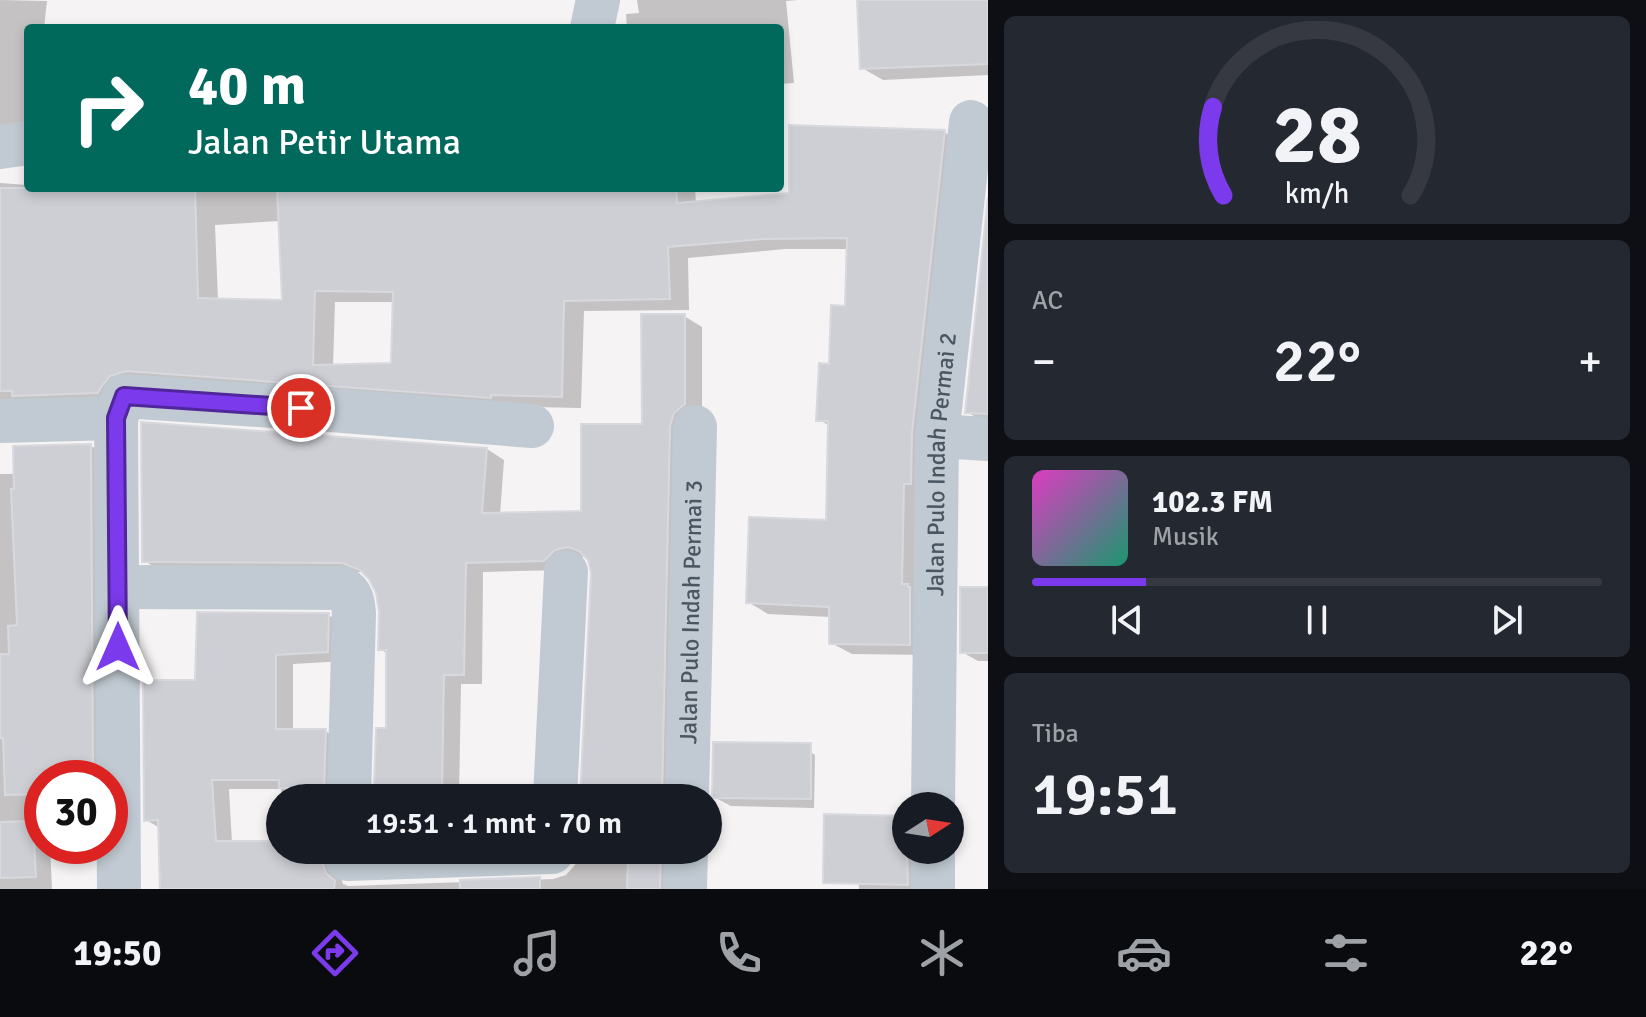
<!DOCTYPE html>
<html lang="id">
<head>
<meta charset="utf-8">
<style>
	body { margin:0; font-family:Signika,sans-serif; background:#242831; color:#f1f3f6; height:100vh; display:flex; flex-direction:column; font-size:30px; white-space:nowrap }
	* { box-sizing:border-box; margin:0 }
	p { font-size:26px; color:#9ea1a6 }
	.icon { flex:none; width:44px; height:44px; fill:none; stroke:currentColor; stroke-width:2; stroke-linecap:round; stroke-linejoin:round }
	.map { position:relative; flex:1; overflow:hidden }
	.side { display:flex; flex-direction:column; gap:16px; padding:16px; background:#0d0f14; width:658px }
	.side>* { flex:none }
	.hud { position:absolute; left:24px; top:24px; width:760px; height:168px; border-radius:8px; box-shadow:0 4px 12px #0003; background:#00695c; color:#fff; overflow:hidden }
	.needle { width:52px; rotate:78deg }
	.controls { position:absolute; left:892px; top:792px; display:grid; gap:16px }
	.controls a { display:grid; place-items:center; width:72px; height:72px; border-radius:50%; background:#171b24; box-shadow:0 4px 12px #0003; font-size:40px }
	.speed { position:absolute; left:24px; top:760px; display:flex; gap:16px; font-size:40px; font-weight:700; text-align:center }
	.speed>* { display:grid; place-content:center; width:104px; height:104px; border-radius:50%; background:#171b24; box-shadow:0 4px 12px #0003; line-height:1 }
	.speed .limit { border:12px solid #d22; background:#fff; color:#111 }
	.pin { position:absolute; display:grid; place-items:center; width:68px; height:68px; color:#fff; margin:-34px; border:4px solid #fff; border-radius:50%; box-shadow:0 2px 8px #0007 }
	.me { position:absolute; width:88px; margin:-44px; rotate:0deg; stroke-linejoin:round; filter:drop-shadow(0 0 6px #0008) }
	.turn { display:flex; align-items:center; gap:28px; height:168px; padding:0 32px; font-size:36px }
	.turn .icon { width:104px; height:104px; stroke-width:2.5 }
	.turn b { display:block; font-size:56px; line-height:68px }
	.big { font-size:60px; font-weight:600; line-height:1.1 }
	.side .widget { flex:1; display:flex; flex-direction:column; justify-content:center; gap:12px; min-width:0; padding:0 28px; border-radius:12px; background:#242831 }
	.side .dial { align-items:center; gap:0 }
	.dial svg { height:208px; overflow:visible; fill:none; stroke:#363941; stroke-width:7; stroke-linecap:round; text-anchor:middle }
	.dial text { fill:#f1f3f6; stroke:none }
	.song { display:flex; align-items:center; gap:24px }
	.cover { width:96px; height:96px; border-radius:12px; background:linear-gradient(135deg,hsl(310 70% 55%),hsl(160 70% 35%)) }
	.played { height:8px; border-radius:4px; background:linear-gradient(90deg,#7c3aed 20%,#363941 20%) }
	.keys { display:flex; justify-content:space-around; direction:ltr }
	.heat { display:flex; justify-content:space-between; align-items:center; font-size:44px; direction:ltr }
	.trip { position:absolute; left:266px; top:784px; width:456px; height:80px; border-radius:40px; background:#171b24; box-shadow:0 4px 12px #0003; font-weight:600; line-height:80px; text-align:center }
	.dock { display:flex; height:128px; justify-content:space-around; align-items:center; background:#090b0e; color:#9ea1a6 }
	.dock .icon { width:56px; height:56px }
	.dock .on { color:#7c3aed }
	.dock b { font-size:36px; color:#f1f3f6 }
	main { display:flex; flex:1; min-height:0 }
	.map>svg:first-child { display:block }
	.shadow { fill:#0003; fill-rule:evenodd }
	.building { fill:#cdcfd5; stroke:#d7d9de; stroke-width:2; fill-rule:evenodd }
	.lines { fill:none; stroke-linecap:round; stroke-linejoin:round }
	.minor { stroke:#c1cad2; stroke-width:44 }
	.route-casing { stroke:#51269a; stroke-width:20 }
	.route { stroke:#7c3aed; stroke-width:14 }
	.labels { text-anchor:middle; dominant-baseline:central; stroke-width:7; stroke-linejoin:round; paint-order:stroke }
	.street-label { font-size:24px; fill:#4a5661; stroke:#fff }
</style>
</head>
<body>
<main>
<div class="map">
<svg width="988" height="889" viewBox="0 0 988 889">
	<rect width="100%" height="100%" fill="#f5f3f3"/>
	<g class="shadow">
		<path d="M0,0L47,1L44,28H28V130L0,128Z"/>
		<path d="M637,0H798L786,1L794,83L780,84V28H627L626,14L639,13Z"/>
		<path d="M859,0H988V75L883,80L862,68Z"/>
		<path d="M944,132L965,144L929,655L852,654L831,643V617L768,614L748,602L828,522L830,426L818,419L847,308L848,249H785L688,258L689,310L584,311L581,408L121,398L0,402V183L28,185V188H695L696,203L791,194ZM280,221L284,302L218,300L215,225ZM335,302H395L393,365L333,367Z"/>
		<path d="M988,216V424L967,412Z"/>
		<path d="M684,316L702,327V414L679,798H582L593,573L587,556L573,559L562,570L483,572L482,684H461L459,798H376L378,730H388V654L380,649L381,612L377,588L367,574L362,572L162,571L144,561L487,449L504,460L500,515L583,513L644,426Z"/>
		<path d="M91,446L107,455L109,778H42V846H50L52,889H0V474H15Z"/>
		<path d="M988,589V661H978L962,652Z"/>
		<path d="M328,615L346,625L345,661L293,664V731H325L343,741L342,798H282L281,789H229L232,843H280V850H349L339,872L343,884L348,886L553,879L566,875L575,865L579,850H681L677,889H162L160,828L146,820L197,682Z"/>
		<path d="M798,745L815,755L814,808L731,806L714,797Z"/>
		<path d="M856,816L906,850H925L924,889H859Z"/>
	</g>
	<g class="building">
		<path d="M857,0H988V64L860,69Z"/>
		<path d="M789,125L945,130L912,433L911,484H904L902,584H908V587H910V645L829,644V607L746,603L749,517L826,520L828,421H816L819,363L829,364L831,305L845,306L847,238L764,239L668,247L670,299L564,301L562,397L491,395V398L126,371L110,376L101,387L98,393L12,396V391H0V188H195L198,298L282,300L277,188H676L677,203L789,193ZM315,291L393,292L391,363L313,365Z"/>
		<path d="M988,197V414L965,413Z"/>
		<path d="M641,314H685V404L674,413L670,426L662,798H580L591,573L588,560L579,551L568,547L555,550L544,561L466,563L464,675H444L442,788L374,787L376,728H386V650H378L379,612L376,593L369,579L360,570L342,563L142,562L141,422L487,448L482,513L581,511V424H642Z"/>
		<path d="M91,444L93,778H42V794L5,795L3,738H0V654H9L8,626L17,625L11,489H14L13,446Z"/>
		<rect x="960" y="587" width="28" height="66"/>
		<path d="M197,612L329,613L328,652L276,655V729H326L324,788H279V780H212L216,841H280V850H324L322,861L326,873L335,881L334,889H160L158,820L144,821L143,680H195Z"/>
		<path d="M713,742L811,743V799L712,798Z"/>
		<path d="M824,814L906,816L908,885L823,883Z"/>
		<path d="M33,821L36,877L0,878V822Z"/>
		<path d="M577,850H661L660,889H627L628,862H575Z"/>
		<path d="M540,877V889H460V880Z"/>
	</g>
	<g class="lines">
		<g class="minor">
			<path d="M592,28L598,0"/>
			<path d="M0,147L28,143"/>
			<path d="M0,421L116,418"/>
			<path d="M937,436L988,439"/>
			<path d="M118,587L342,588C353,594 353,603 354,614L349,798"/>
			<path d="M555,798L566,572"/>
			<path id="s1" d="M687,798L695,427"/>
			<path id="s2" d="M933,806L937,436L971,122"/>
			<path d="M347,859L552,852"/>
			<path d="M119,889L116,418L124,396L331,410L532,426"/>
			<path d="M685,889L686,850"/>
			<path d="M933,889V850"/>
		</g>
	</g>
	<g class="lines">
		<defs>
			<path id="route" d="M118,647L116,418L124,396L301,408"/>
		</defs>
		<use href="#route" class="route-casing"/>
		<use href="#route" class="route"/>
	</g>
	<g class="labels">
		<g class="street-label">
			<text stroke="none"><textPath href="#s2" startOffset="342">Jalan Pulo Indah Permai 2</textPath></text>
			<text stroke="none"><textPath href="#s1" startOffset="186">Jalan Pulo Indah Permai 3</textPath></text>
		</g>
	</g>
</svg>
<div class="controls">
<a><svg class="needle" viewBox="-14 -14 28 28"><path d="M0-13l5 13h-10z" fill="#e53935"/><path d="M0 13l5-13h-10z" fill="#9ea1a6"/></svg></a>
</div>
<div class="speed"><div class="limit">30</div></div>
<div class="pin" style="left:301px;top:408px;background:#d93025"><svg class="icon" aria-label="arrive" viewBox="0 0 24 24"><path d="M6 21V4h12l-3 4 3 4H6"/></svg></div>
<svg class="me" style="left:118px;top:647px" viewBox="-20 -20 40 40"><path d="M0-17L14 15 0 8-14 15z" fill="#7c3aed" stroke="#fff" stroke-width="4"/></svg>
<div class="trip">19:51 · 1 mnt · 70 m</div>
<div class="hud">
<div class="turn"><svg class="icon" aria-label="right" viewBox="0 0 24 24"><path d="M7 20v-9h11M14 6l5 5-5 5"/></svg><div><b>40 m</b>Jalan Petir Utama</div></div>
</div>
</div>
<section class="side">
<div class="widget dial"><svg viewBox="0 0 100 80">
<path d="M14 69A42 42 0 1 1 86 69"/>
<path d="M14 69A42 42 0 0 1 10 35" stroke="#7c3aed"/>
<text x="50" y="56" font-size="32" font-weight="700">28</text>
<text x="50" y="72" font-size="11">km/h</text>
</svg></div>
<div class="widget"><p>AC</p>
<div class="heat"><a>−</a><b class="big">22°</b><a>+</a></div>
</div>
<div class="widget">
<div class="song"><i class="cover"></i><div><b>102.3 FM</b><p>Musik</p></div></div>
<div class="played"></div>
<div class="keys"><svg class="icon" aria-label="previous" viewBox="0 0 24 24"><path d="M18 5L8 12l10 7zM5 5v14"/></svg><svg class="icon" aria-label="pause" viewBox="0 0 24 24"><path d="M8 5v14M16 5v14"/></svg><svg class="icon" aria-label="next" viewBox="0 0 24 24"><path d="M6 5l10 7-10 7zM19 5v14"/></svg></div>
</div>
<div class="widget"><p>Tiba</p><b class="big">19:51</b></div>
</section>
</main>
<nav class="dock">
<b>19:50</b>
<svg class="icon on" aria-label="directions" viewBox="0 0 24 24"><path d="M12 3l9 9-9 9-9-9zM9 14v-3h6M13 9l2 2-2 2"/></svg>
<svg class="icon" aria-label="music" viewBox="0 0 24 24"><path d="M9 18V5l10-2v13"/><circle cx="6" cy="18" r="3"/><circle cx="16" cy="16" r="3"/></svg>
<svg class="icon" aria-label="phone" viewBox="0 0 24 24"><path d="M5 4h4l2 5-3 2q2 4 5 5l2-3 5 2v4C11 20 4 13 5 4z"/></svg>
<svg class="icon" aria-label="climate" viewBox="0 0 24 24"><path d="M12 3v18M4 7l16 10M4 17L20 7"/></svg>
<svg class="icon" aria-label="car" viewBox="0 0 24 24"><path d="M5 17H2v-5l4-1 3-4h7l3 4 3 1v5h-3M9 17h6M6 11h13"/><circle cx="7" cy="17" r="2"/><circle cx="17" cy="17" r="2"/></svg>
<svg class="icon" aria-label="filters" viewBox="0 0 24 24"><path d="M4 7h16M4 17h16"/><circle cx="9" cy="7" r="2"/><circle cx="15" cy="17" r="2"/></svg>
<b>22°</b>
</nav>
</body>
</html>
